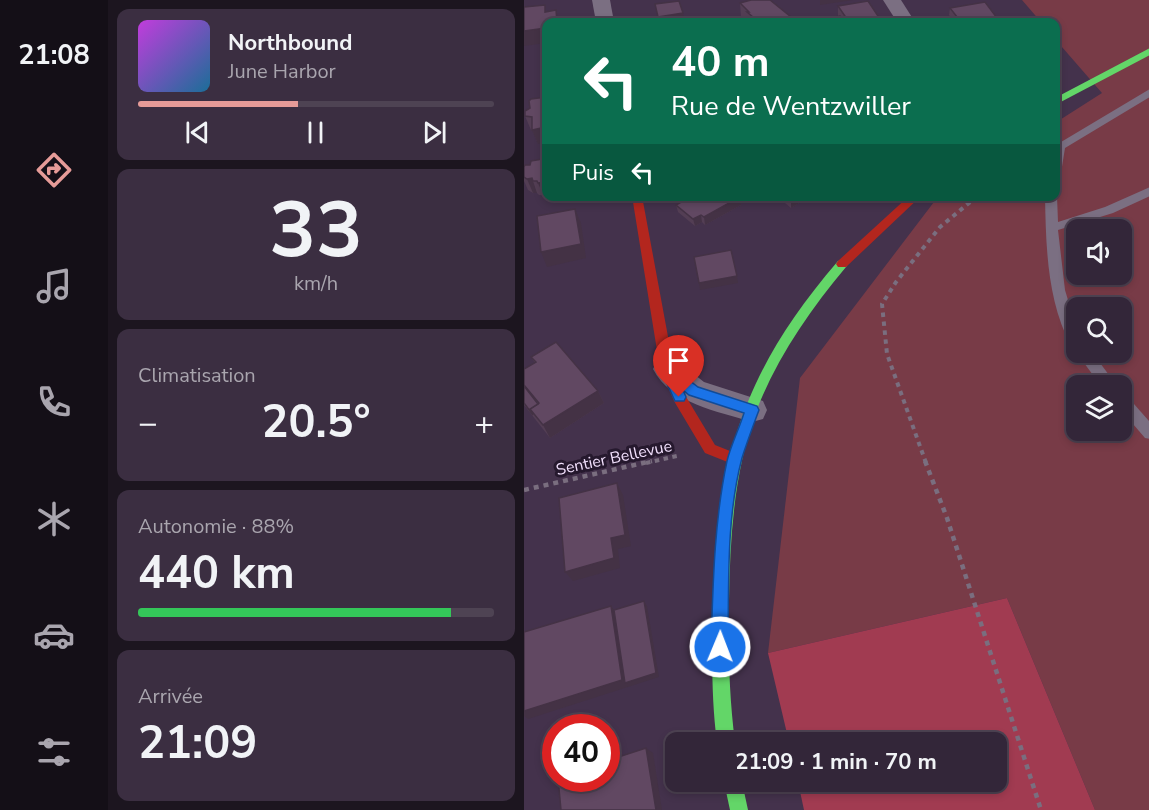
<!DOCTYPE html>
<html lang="fr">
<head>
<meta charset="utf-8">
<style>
	body { margin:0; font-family:"Nunito Sans",sans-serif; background:#3b2e41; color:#f1f3f6; height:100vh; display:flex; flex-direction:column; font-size:22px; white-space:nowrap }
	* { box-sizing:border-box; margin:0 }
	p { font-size:20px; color:#a9a5ae }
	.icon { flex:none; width:33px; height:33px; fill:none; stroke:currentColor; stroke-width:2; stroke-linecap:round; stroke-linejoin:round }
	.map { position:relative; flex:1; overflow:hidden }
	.side { display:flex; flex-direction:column; gap:9px; padding:9px; background:#1c151f; width:416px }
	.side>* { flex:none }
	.hud { position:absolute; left:18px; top:18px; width:518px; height:183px; border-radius:12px; box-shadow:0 3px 9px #0003,0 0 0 2px #4e4353; background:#0b6e4f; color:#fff; overflow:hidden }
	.buttons { position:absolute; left:542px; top:219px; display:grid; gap:12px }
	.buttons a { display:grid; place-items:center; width:66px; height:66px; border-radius:12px; background:#332639; box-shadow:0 3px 9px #0003,0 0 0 2px #4e4353; font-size:30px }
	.speed { position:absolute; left:18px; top:714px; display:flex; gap:12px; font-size:30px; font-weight:700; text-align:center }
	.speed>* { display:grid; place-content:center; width:78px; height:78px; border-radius:50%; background:#332639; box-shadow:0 3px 9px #0003,0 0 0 2px #4e4353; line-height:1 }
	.speed .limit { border:9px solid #d22; background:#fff; color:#111 }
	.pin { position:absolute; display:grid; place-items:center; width:51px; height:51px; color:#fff; margin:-62px -26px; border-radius:50% 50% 50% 0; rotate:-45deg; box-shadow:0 0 6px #0007 }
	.pin .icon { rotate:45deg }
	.me { position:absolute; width:66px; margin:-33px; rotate:1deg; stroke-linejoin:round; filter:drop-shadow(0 0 4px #0008) }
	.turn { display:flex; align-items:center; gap:21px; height:126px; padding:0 30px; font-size:27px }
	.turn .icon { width:78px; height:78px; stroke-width:2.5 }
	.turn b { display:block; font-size:42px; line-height:51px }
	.then { display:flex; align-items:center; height:57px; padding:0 30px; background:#0003; gap:12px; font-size:22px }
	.big { font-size:45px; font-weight:700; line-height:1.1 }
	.side .tile { flex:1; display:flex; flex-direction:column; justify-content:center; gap:9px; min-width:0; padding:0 21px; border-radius:12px; background:#3b2e41 }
	.side .dial { align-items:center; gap:0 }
	.dial b { font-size:78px; line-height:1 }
	.song { display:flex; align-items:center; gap:18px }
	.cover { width:72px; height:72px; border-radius:9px; background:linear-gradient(135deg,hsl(290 70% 55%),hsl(200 70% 35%)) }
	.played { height:6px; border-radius:3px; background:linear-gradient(90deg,#e69b98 45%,#4e4353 45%) }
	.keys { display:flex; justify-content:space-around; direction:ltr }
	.heat { display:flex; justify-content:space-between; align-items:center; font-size:33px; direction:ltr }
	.charge { height:9px; border-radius:4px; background:linear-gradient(90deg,#34c759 88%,#4e4353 0) }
	.trip { position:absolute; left:141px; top:732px; width:342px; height:60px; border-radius:12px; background:#332639; box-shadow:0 3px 9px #0003,0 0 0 2px #4e4353; font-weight:700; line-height:60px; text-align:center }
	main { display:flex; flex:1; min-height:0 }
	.tabs { display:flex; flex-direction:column; width:108px; justify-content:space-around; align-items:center; background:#140f17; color:#a9a5ae }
	.tabs .icon { width:42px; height:42px }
	.tabs .current { color:#e69b98 }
	.tabs b { font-size:27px; color:#f1f3f6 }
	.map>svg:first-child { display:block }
	.green { fill:#783b47; fill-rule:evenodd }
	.forest { fill:#a13b51 }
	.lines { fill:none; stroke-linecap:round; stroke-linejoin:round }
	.path-far2 { stroke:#7a6e7f; stroke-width:2; stroke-dasharray:3 3; stroke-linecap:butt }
	.path-far1 { stroke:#7a6e7f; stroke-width:4; stroke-dasharray:4.5 4.5; stroke-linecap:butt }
	.path { stroke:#7a6e7f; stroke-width:4.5; stroke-dasharray:5 5; stroke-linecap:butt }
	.lane { fill:#7b6f82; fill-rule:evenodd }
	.street { fill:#7b6f82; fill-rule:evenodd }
	.fast { fill:#63d668; fill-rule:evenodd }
	.jam { fill:#b3261e; fill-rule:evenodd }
	.wall { fill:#533e54 }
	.shaded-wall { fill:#443245 }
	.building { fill:#614862; stroke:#443245; stroke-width:1.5 }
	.route { fill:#1a73e8; stroke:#114b97; stroke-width:1.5 }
	.labels { text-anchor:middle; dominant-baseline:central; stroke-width:6; stroke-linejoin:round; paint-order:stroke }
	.street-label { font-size:16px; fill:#f2e0fd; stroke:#26192e }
</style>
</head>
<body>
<main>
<nav class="tabs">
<b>21:08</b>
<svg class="icon current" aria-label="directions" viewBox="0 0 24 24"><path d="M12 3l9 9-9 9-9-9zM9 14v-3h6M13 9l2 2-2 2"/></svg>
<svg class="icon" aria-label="music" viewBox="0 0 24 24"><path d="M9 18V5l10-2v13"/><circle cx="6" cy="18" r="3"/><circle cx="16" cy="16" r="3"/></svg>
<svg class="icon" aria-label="phone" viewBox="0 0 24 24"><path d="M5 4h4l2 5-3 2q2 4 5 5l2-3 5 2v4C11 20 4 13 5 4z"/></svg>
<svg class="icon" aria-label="climate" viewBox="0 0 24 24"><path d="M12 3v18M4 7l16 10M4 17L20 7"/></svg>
<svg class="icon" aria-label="car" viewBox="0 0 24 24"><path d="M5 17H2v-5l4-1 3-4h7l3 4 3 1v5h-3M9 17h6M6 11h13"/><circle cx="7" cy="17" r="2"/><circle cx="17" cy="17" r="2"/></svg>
<svg class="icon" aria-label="filters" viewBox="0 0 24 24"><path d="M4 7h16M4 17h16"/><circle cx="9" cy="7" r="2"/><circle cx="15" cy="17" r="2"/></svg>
</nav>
<section class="side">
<div class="tile">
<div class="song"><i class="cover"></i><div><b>Northbound</b><p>June Harbor</p></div></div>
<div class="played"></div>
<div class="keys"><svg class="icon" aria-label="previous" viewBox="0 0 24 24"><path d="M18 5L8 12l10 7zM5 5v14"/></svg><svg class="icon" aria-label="pause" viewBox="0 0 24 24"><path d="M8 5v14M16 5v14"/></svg><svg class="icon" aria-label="next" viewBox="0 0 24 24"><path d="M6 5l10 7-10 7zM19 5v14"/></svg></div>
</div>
<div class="tile dial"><b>33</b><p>km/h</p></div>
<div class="tile"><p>Climatisation</p>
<div class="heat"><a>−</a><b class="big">20.5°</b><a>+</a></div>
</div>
<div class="tile"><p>Autonomie · 88%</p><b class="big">440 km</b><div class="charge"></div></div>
<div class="tile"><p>Arrivée</p><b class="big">21:09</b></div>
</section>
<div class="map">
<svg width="626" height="810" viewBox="0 0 626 810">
	<rect width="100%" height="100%" fill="#44324c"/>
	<path class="green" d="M498,0H625V810H571L483,598L244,653L276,378L413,198L531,196V123L578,93L531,39V22H517ZM552,230H597V274H552ZM552,308H597V352H552ZM552,386H597V430H552Z"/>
	<path class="forest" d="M483,598L571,810H280L274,782H472V742H265L244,653Z"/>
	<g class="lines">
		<path class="path-far2" d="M449,200L454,196"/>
		<g class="path-far1">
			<path d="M122,463L153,456"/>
			<path d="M402,463L363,354L358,304L372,282L416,227L451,198"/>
		</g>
		<g class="path">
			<path d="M401,461L423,518L517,810"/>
			<path d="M0,490L128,461"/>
		</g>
		<g class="lane">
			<path d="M626,89V97L541,148L537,173L531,177L532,145Z"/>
			<path d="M626,187V196L589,213L534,230L541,290L552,327V347L547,346C523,300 522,247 521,196H531V193L533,196L534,222L581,207Z"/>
			<path d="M552,352H568L593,386H577Z"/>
			<path d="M597,393L602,395L626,422V439L621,438L597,410Z"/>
		</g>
		<g class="street">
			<path d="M68,0H86L90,22H72Z"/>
			<path d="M359,0H377L391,22H373Z"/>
			<path d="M143,358L153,361L180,382L239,401L243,410L239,419L228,422C194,411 147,404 129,369L133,361Z"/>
		</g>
		<g class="fast">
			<path d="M626,48V55L531,105V98Z"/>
			<path d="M318,260L322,261L324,264L322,267C286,310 254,356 233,409C210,470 206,537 205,601C204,648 205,695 211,742H193C187,698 188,652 189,606C193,460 217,374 314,261Z"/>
			<path d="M200,782H218L224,810H206Z"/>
		</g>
		<g class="jam">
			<path d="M108,196H118L150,369L161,395L191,445L216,455L218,459L216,463L211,465L181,453L150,401L136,369Z"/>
			<path d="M385,196H397L322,267H314L312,264L314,261Z"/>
		</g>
	</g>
	<g class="wall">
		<path d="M216,3L267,22H223L217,17Z"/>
		<path d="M314,6L358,22H311V17L314,16Z"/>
		<path d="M426,8L473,22H430L425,15Z"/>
		<path d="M6,108L14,144L9,131L7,130L1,116Z"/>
		<path d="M6,165L22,196H25L20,197L19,195H15L13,193H9L4,190L0,181V167Z"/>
		<path d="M153,196H215L217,205L181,225L178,222L171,226L154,212L152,205L155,203Z"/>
		<path d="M236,196H287L267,208L255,198L245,203Z"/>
		<path d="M7,357L74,391L80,403L26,438L0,405V369L11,363Z"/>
	</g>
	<g class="shaded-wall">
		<path d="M296,0H329L296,5Z"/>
		<path d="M159,13L160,21L147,22H135L134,17Z"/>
		<path d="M267,17V22H251Z"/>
		<path d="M473,18V22H445Z"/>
		<path d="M22,28V43L0,46V31Z"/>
		<path d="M22,127V142L14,144L8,130Z"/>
		<path d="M8,178L13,193H9L3,179Z"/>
		<path d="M22,182V196H25L20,197L14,183Z"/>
		<path d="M244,196H255V198L245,203Z"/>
		<path d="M273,196H287L267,208V200Z"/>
		<path d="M216,197L217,205L181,225L180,217Z"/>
		<path d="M51,209L57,223L62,258L23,267L17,252Z"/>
		<path d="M177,215L178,222L171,226L169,219Z"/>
		<path d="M213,276L214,283L176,290L175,283Z"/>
		<path d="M74,391L80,403L26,438L19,425Z"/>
		<path d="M93,483L99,495L107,546L94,549L96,568L49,581L41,572L87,538Z"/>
		<path d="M120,601L123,606L135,677L4,719L0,716V711L87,606L94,615Z"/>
		<path d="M122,748L129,753L138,810H132Z"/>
	</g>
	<g class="building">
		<path d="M227,0H246L267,17L251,22H235L223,12H225L216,3Z"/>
		<path d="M155,1L159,13L134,17L131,4Z"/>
		<path d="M344,1L358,22H325L314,6Z"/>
		<path d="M461,2L473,18L445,22H437L426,8Z"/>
		<path d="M21,5V12L32,10L33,22H22V28L0,31V7Z"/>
		<path d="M316,16L320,22H314L311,17Z"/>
		<path d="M22,97V127L8,130V117L1,116V111L6,108L5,101L7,99Z"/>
		<path d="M18,150H22V182L14,183L13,181H9L8,178L3,179L0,177V167L1,165H6L7,161L19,159Z"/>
		<path d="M154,196H215L216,197L180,217L177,215L169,219L152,205L159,201Z"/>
		<path d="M262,196H273L267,200Z"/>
		<path d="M51,209L57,244L17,252L13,216Z"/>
		<path d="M207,250L213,276L175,283L170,257Z"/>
		<path d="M32,342L74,391L19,425L6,409L15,403L0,385V369L12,362L7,357Z"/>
		<path d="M0,386L14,404L6,409L9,415L0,403Z"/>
		<path d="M93,483L101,535L87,538L90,558L41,572L35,498Z"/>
		<path d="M120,601L132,673L101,683L90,610Z"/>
		<path d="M87,606L98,680L0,711V632Z"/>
		<path d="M122,748L132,810H37L34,778H82V761Z"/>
	</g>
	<path class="route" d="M143,363L174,387L233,406L235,410C229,426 223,442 218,458C202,518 205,585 204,647L202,653L196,656L190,653L187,647C189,585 190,522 203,461C207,445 215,429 220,413L165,395L159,390L162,397L160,401H151L136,369Z"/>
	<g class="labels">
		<g class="street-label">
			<text transform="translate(90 458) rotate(-12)">Sentier Bellevue</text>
		</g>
	</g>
</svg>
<div class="buttons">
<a><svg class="icon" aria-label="sound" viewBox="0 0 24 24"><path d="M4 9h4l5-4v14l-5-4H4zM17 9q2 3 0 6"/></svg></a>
<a><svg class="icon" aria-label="search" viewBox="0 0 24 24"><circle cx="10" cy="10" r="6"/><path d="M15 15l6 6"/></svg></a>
<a><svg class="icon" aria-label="layers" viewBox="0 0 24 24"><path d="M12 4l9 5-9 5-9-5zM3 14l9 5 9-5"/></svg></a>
</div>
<div class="speed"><div class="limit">40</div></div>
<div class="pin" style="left:155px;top:397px;background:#d93025"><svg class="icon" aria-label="arrive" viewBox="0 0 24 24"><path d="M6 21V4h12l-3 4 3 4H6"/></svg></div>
<svg class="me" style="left:196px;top:647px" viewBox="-20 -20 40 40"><circle r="17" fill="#1a73e8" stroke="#fff" stroke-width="3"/><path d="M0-11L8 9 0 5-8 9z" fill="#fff"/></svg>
<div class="trip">21:09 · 1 min · 70 m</div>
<div class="hud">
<div class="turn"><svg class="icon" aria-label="left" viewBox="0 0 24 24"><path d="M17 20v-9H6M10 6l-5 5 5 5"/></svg><div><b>40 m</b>Rue de Wentzwiller</div></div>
<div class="then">Puis<svg class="icon" aria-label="left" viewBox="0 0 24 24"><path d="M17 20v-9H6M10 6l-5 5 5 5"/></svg></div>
</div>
</div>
</main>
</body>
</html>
